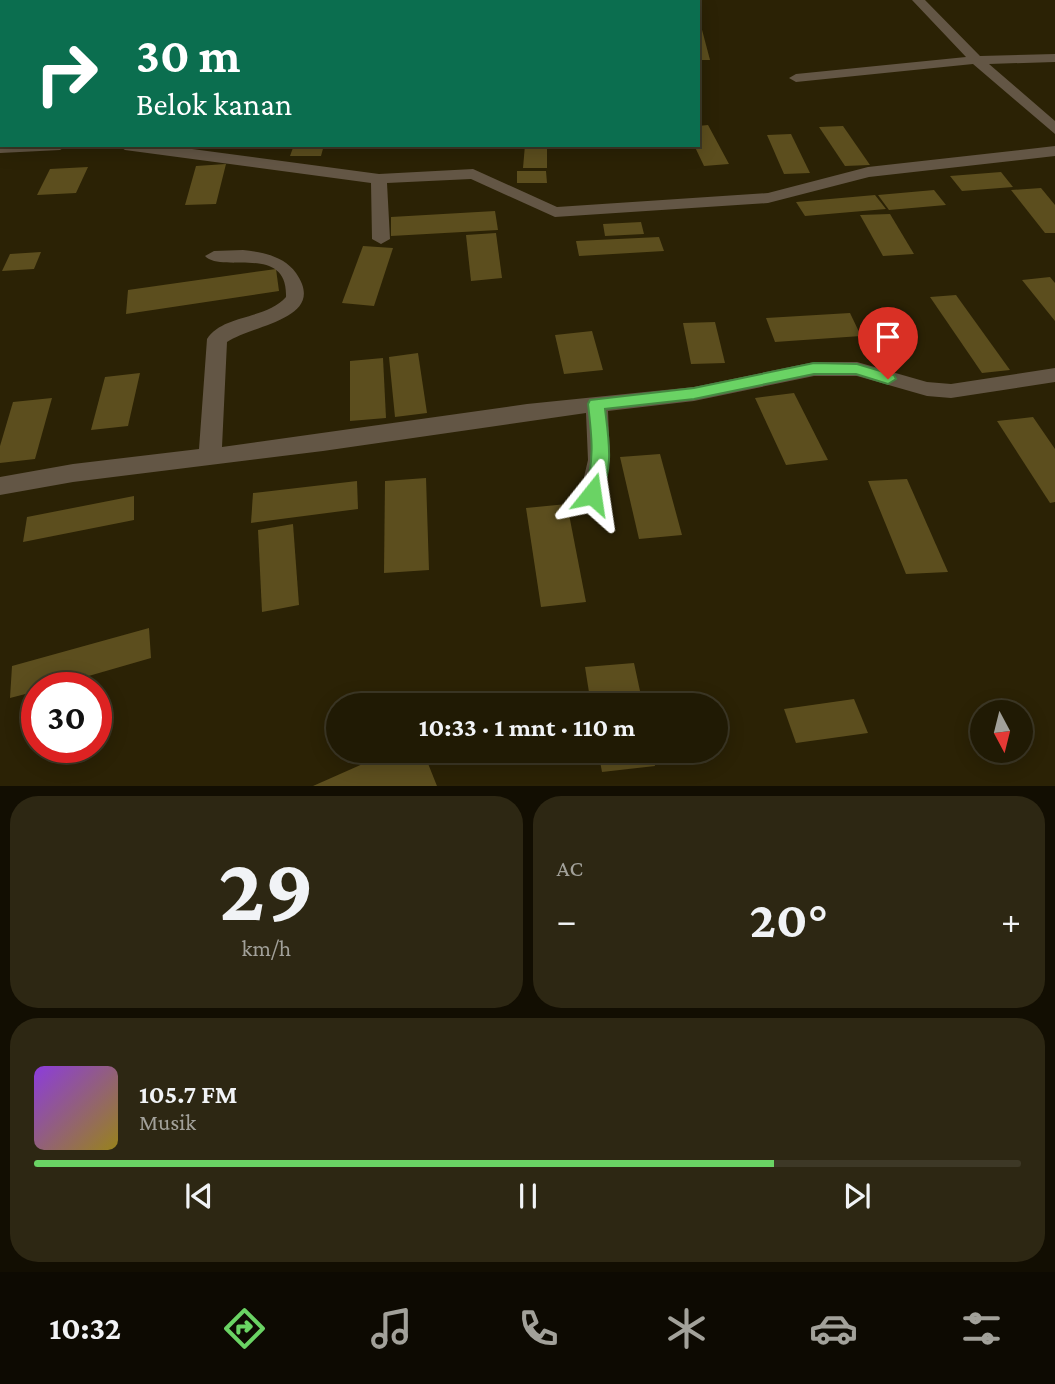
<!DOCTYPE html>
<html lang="id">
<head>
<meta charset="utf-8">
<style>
	body { margin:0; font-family:"Crimson Pro",serif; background:#2d2713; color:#f1f3f6; height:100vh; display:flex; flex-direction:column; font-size:26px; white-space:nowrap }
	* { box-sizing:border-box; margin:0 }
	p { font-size:23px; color:#a2a19a }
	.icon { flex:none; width:38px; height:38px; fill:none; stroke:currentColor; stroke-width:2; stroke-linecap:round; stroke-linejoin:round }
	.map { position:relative; height:786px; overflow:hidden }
	.details { display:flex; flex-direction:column; gap:10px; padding:10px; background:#120e02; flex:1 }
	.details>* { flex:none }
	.top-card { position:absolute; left:0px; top:0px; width:700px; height:147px; box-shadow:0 4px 18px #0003,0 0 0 2px #3d3826; background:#0b6e4f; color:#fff; overflow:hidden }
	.needle { width:46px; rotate:173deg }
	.controls { position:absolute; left:970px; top:700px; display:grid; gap:14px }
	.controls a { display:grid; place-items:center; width:63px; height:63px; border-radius:50%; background:#201a04; box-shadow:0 4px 18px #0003,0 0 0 2px #3d3826; font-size:35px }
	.speed { position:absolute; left:21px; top:672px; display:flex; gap:14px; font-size:35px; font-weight:700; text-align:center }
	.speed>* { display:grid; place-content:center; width:91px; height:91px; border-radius:50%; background:#201a04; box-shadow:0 4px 18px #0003,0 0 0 2px #3d3826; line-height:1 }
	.speed .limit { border:10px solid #d22; background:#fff; color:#111 }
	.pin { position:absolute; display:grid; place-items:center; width:60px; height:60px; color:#fff; margin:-72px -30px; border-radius:50% 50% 50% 0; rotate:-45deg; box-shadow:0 0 7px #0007 }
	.pin .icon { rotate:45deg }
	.me { position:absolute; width:77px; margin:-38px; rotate:15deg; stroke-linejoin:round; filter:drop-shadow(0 0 5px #0008) }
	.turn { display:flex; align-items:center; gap:24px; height:147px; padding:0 21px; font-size:32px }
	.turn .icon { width:91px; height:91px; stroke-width:2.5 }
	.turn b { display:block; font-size:49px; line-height:60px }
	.big { font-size:52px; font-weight:700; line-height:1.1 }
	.details .card { flex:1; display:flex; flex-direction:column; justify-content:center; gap:10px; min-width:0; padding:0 24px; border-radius:28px; background:#2d2713 }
	.details .dial { align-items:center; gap:0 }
	.dial b { font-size:91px; line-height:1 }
	.song { display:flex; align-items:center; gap:21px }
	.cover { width:84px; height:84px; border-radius:10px; background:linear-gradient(135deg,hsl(270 70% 55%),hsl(50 70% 35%)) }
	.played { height:7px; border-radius:4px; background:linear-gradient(90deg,#6ad364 75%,#3d3826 75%) }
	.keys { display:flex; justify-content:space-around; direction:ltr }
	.heat { display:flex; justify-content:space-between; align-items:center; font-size:38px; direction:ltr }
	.details .tiles { flex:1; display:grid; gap:10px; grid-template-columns:1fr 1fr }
	.card:last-child { grid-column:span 2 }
	.trip { position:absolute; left:326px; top:693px; width:402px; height:70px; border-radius:35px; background:#201a04; box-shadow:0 4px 18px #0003,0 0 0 2px #3d3826; font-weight:700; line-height:70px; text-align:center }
	.menu { display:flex; height:112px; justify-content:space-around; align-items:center; background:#0d0a02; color:#a2a19a }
	.menu .icon { width:49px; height:49px }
	.menu .current { color:#6ad364 }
	.menu b { font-size:32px; color:#f1f3f6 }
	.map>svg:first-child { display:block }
	.building { fill:#5c4e1e }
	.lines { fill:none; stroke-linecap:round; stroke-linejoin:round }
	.minor { fill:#635645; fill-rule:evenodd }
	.route { fill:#6ad364; stroke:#458941; stroke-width:2 }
</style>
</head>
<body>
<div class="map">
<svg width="1055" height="786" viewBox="0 0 1055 786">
	<rect width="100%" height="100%" fill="#2b2205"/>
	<g class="building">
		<path d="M698,26H701L710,60H698Z"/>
		<path d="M708,125L729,164L704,166L694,145H698V126Z"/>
		<path d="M843,126L870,165L845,166L819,127Z"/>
		<path d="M791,134L810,173L784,174L767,135Z"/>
		<path d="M294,145H324L321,156H290Z"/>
		<path d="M525,145H547V168H523Z"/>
		<path d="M226,164L216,204L185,205L196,166Z"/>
		<path d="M88,167L76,193L37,195L50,169Z"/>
		<path d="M517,171H546L547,183H517Z"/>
		<path d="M1001,172L1013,187L962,191L950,176Z"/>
		<path d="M1041,188L1055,205V233H1045L1011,190Z"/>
		<path d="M934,190L946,205L889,210L878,195Z"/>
		<path d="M875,195L886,209L805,216L796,202Z"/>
		<path d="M495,211L498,230L391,236V217Z"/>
		<path d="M890,214L914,254L883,256L860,215Z"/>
		<path d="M641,222L644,234L605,236L603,224Z"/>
		<path d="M496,233L502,278L471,281L466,235Z"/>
		<path d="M659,237L664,251L579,256L576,241Z"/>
		<path d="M363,246L393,248L374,306L342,303Z"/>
		<path d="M41,252L34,269L2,271L10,254Z"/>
		<path d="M276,269L279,291L126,314L128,290Z"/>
		<path d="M1050,277L1055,283V321L1022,280Z"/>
		<path d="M956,295L1010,370L982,373L930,297Z"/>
		<path d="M850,313L861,336L775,342L766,318Z"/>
		<path d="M715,322L725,363L691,364L683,323Z"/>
		<path d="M592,331L603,370L564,374L555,335Z"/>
		<path d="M418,353L427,413L395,417L389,357Z"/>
		<path d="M383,358L386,418L350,421V361Z"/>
		<path d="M140,373L128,426L91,430L105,377Z"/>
		<path d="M794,393L828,460L786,465L755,398Z"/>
		<path d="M52,398L35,459L0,463V446L13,402Z"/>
		<path d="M1033,417L1055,449V502L1050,503L997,421Z"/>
		<path d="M660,454L682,535L639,539L620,457Z"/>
		<path d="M426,478L429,570L384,573L385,481Z"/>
		<path d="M907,479L948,572L906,574L868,481Z"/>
		<path d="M357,481L358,509L251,523L253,493Z"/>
		<path d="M134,496V520L23,542L27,517Z"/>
		<path d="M567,504L586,602L541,607L526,508Z"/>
		<path d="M293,524L299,605L262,612L258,530Z"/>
		<path d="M149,628L151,658L47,688H37V691L10,698L12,666Z"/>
		<path d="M634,663L643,705H591L585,667Z"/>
		<path d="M854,699L868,733L796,743L784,709Z"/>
		<path d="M392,751H423L437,786H313Z"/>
		<path d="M598,751H652L655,766L602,772Z"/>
	</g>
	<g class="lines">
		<g class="minor">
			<path d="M172,0H184L171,2Z"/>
			<rect x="227" y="0" width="12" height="2"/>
			<path d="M343,0H355L342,2Z"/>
			<path d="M433,0H445L432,2Z"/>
			<path d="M648,0H660L661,2H649Z"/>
			<path d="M912,0H925L980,56L1055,54V62L989,64L1055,121V134L973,64L796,82L789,78L796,74L966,57Z"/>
			<rect x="0" y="53" width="2" height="8"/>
			<path d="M0,143L2,145H68L60,150L0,153Z"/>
			<path d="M117,145H162L379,174L473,169L557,207L768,193L868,167L1055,146V156L869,177L768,203L555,217L471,179L387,183L390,239L381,244L372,239L371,183L125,150Z"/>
			<path d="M243,250C262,252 284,256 296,273C328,319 254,324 227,342L222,447L527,404L694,387L814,362H857L927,382L951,384L1055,368V382L951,398L927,396L857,376H814L694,401L608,411L610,460L600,500L592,503L584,500L580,494L588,460L586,413L323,451L73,482L0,495V477L73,464L199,449L207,339C223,314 266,320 286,297C288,243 222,274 205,256L214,251Z"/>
		</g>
	</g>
	<path class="route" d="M814,363L857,364L894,375L896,379L888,384L856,374H814L694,399L605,409C609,441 614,469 599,499H586L584,494C595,462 592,437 588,404L590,400L694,388Z"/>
</svg>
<div class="controls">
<a><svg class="needle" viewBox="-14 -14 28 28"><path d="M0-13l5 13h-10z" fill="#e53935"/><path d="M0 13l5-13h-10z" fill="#a2a19a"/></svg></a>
</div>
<div class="speed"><div class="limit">30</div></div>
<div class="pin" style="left:888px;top:379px;background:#d93025"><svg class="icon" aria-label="arrive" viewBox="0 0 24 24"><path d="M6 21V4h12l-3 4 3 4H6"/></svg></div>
<svg class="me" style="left:592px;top:494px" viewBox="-20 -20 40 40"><path d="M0-17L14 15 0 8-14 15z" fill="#6ad364" stroke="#fff" stroke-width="4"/></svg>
<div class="trip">10:33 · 1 mnt · 110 m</div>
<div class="top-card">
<div class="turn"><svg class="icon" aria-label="right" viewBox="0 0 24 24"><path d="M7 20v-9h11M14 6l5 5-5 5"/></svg><div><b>30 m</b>Belok kanan</div></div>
</div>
</div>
<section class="details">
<div class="tiles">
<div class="card dial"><b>29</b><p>km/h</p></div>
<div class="card"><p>AC</p>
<div class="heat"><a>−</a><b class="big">20°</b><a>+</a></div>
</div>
<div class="card">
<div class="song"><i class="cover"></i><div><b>105.7 FM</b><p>Musik</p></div></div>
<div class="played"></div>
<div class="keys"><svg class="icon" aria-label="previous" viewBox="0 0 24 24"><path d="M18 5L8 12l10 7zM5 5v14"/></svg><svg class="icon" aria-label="pause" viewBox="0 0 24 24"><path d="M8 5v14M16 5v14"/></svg><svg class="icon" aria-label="next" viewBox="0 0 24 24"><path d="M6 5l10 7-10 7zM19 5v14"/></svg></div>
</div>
</div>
</section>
<nav class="menu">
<b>10:32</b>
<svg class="icon current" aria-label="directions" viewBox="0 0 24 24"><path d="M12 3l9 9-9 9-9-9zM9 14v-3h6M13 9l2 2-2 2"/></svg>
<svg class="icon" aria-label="music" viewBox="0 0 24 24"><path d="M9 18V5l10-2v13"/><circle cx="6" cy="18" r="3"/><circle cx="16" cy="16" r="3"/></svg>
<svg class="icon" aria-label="phone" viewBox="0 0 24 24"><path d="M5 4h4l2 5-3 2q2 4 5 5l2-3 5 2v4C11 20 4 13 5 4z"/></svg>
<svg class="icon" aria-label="climate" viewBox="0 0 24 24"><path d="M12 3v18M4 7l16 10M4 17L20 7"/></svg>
<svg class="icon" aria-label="car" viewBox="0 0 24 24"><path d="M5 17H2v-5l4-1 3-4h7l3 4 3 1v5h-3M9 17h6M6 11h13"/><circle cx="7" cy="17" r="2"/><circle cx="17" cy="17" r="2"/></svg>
<svg class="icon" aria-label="filters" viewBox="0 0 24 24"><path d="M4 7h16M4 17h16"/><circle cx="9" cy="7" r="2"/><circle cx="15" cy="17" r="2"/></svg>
</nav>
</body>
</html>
